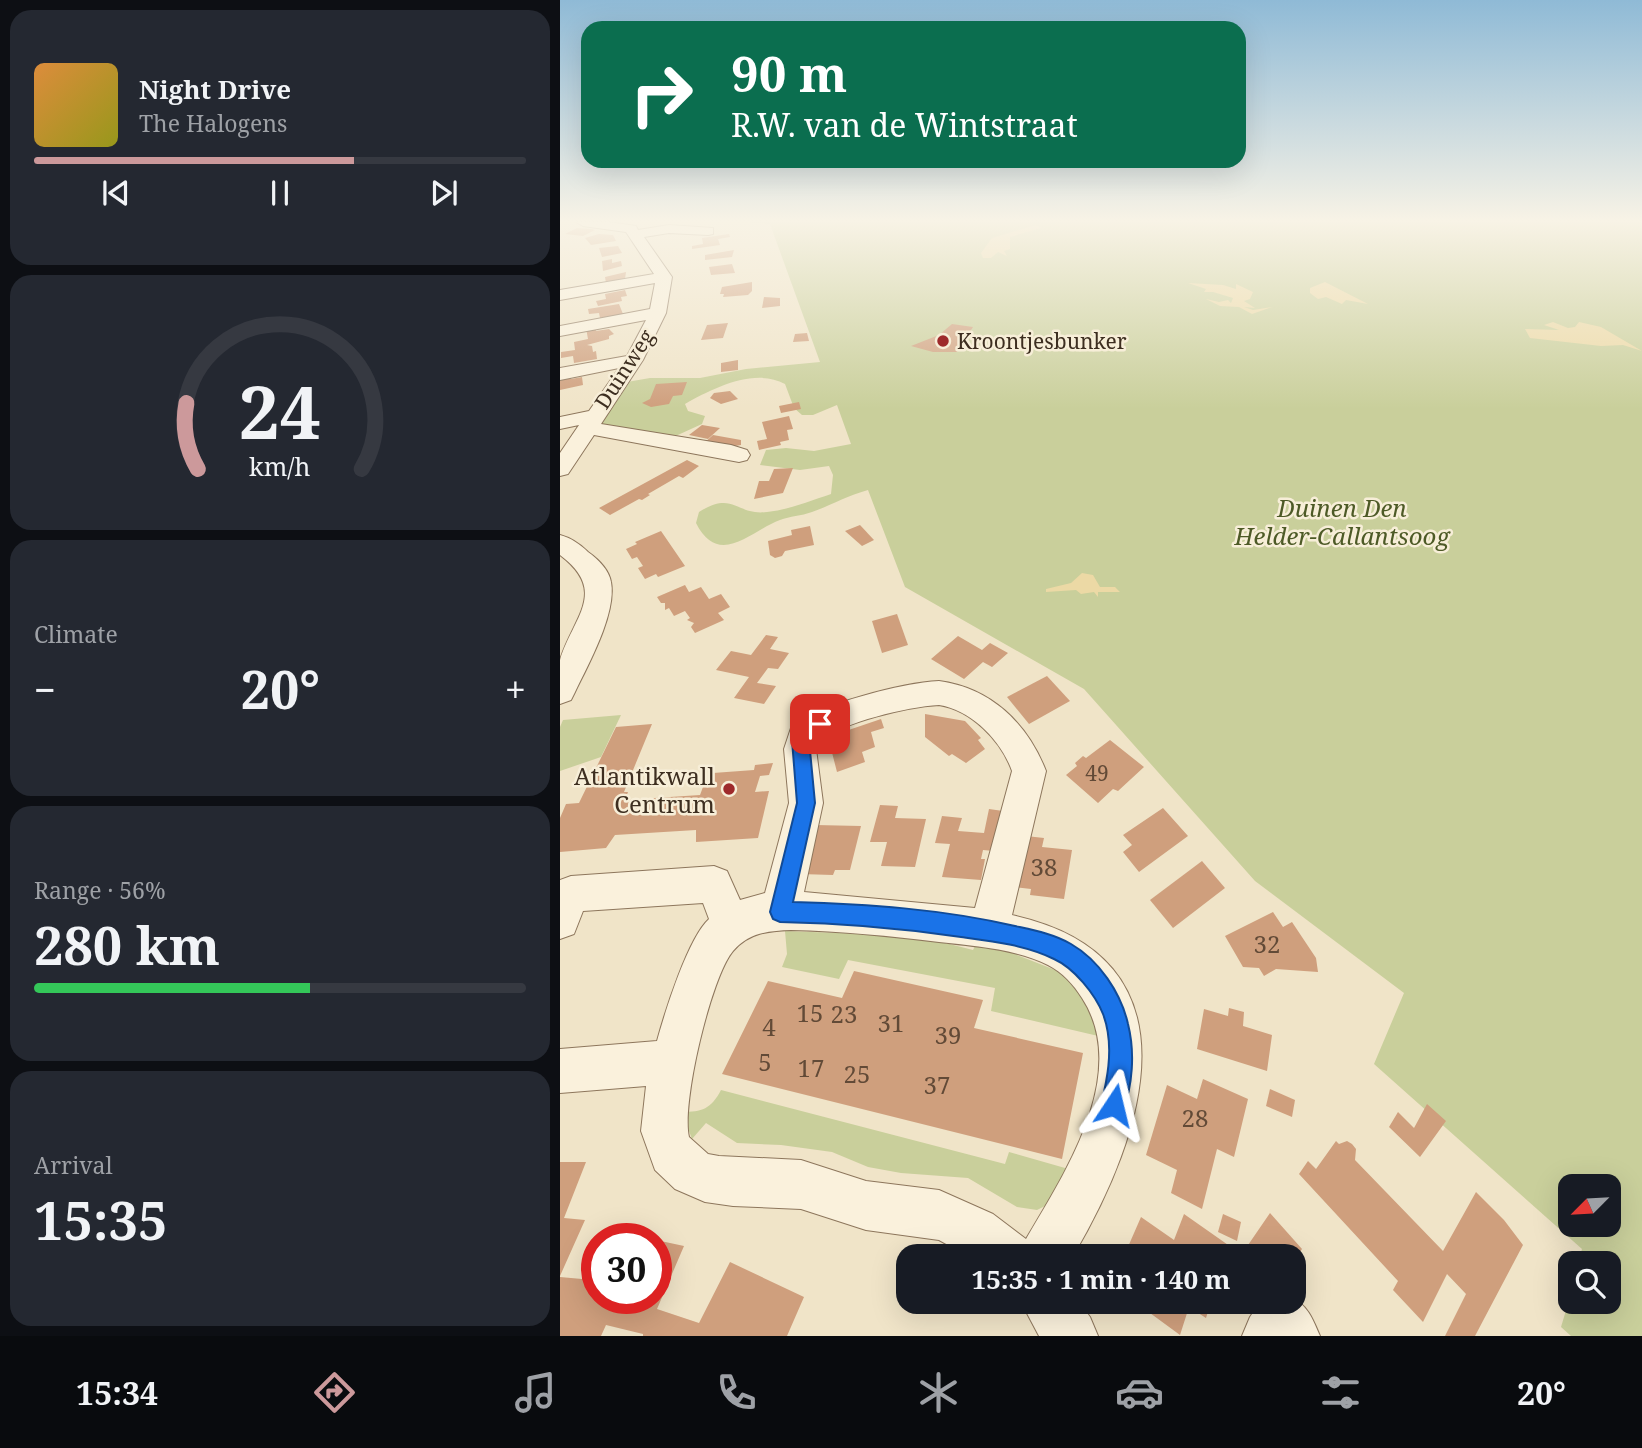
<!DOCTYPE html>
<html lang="en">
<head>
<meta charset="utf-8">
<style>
	body { margin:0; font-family:"Noto Serif",serif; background:#242831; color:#f1f3f6; height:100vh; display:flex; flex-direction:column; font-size:26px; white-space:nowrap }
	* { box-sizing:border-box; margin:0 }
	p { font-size:23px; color:#9ea1a6 }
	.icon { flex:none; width:38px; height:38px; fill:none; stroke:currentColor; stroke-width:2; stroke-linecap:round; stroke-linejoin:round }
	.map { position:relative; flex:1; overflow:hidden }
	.panel { display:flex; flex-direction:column; gap:10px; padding:10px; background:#0d0f14; width:560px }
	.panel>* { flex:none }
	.hud { position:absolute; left:21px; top:21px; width:665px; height:147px; border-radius:21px; box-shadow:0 7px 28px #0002; background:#0b6e4f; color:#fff; overflow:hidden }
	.needle { width:46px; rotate:246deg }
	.fabs { position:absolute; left:998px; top:1174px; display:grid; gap:14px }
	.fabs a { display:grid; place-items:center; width:63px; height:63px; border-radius:14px; background:#171b24; box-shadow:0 7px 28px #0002; font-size:35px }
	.speed { position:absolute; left:21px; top:1223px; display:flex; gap:14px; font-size:35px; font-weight:700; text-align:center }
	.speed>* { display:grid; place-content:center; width:91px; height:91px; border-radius:50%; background:#171b24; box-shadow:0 7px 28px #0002; line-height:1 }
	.speed .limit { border:10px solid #d22; background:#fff; color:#111 }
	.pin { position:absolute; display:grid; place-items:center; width:60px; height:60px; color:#fff; margin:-30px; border-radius:14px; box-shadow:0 4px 10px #0006 }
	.me { position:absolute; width:77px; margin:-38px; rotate:10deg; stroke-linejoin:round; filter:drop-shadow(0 0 5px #0008) }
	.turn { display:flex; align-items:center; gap:24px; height:147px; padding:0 35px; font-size:32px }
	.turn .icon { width:91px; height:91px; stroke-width:2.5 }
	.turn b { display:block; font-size:49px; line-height:60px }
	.big { font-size:52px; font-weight:700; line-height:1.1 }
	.panel .tile { flex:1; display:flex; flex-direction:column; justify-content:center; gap:10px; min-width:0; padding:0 24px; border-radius:21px; background:#242831 }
	.panel .dial { align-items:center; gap:0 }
	.dial svg { height:182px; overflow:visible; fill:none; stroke:#363941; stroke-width:7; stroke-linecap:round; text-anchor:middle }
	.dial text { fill:#f1f3f6; stroke:none }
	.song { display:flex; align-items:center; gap:21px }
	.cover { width:84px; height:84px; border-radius:10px; background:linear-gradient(135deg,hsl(30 70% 55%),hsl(60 70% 35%)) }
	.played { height:7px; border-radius:4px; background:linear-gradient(90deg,#cc999b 65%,#363941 65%) }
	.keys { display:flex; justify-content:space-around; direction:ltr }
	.heat { display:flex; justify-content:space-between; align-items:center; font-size:38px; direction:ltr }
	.charge { height:10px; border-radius:5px; background:linear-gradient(90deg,#34c759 56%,#363941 0) }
	.trip { position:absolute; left:336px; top:1244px; width:410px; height:70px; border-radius:21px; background:#171b24; box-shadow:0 7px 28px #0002; font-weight:700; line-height:70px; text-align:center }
	.menu { display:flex; height:112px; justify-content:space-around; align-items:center; background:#090b0e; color:#9ea1a6 }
	.menu .icon { width:49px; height:49px }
	.menu .current { color:#cc999b }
	.menu b { font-size:32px; color:#f1f3f6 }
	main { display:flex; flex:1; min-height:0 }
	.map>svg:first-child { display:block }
	.green { fill:#c9cf9b; fill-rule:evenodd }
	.sand { fill:#ecd9a5 }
	.building { fill:#cf9f7d }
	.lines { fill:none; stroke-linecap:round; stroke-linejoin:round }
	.minor-casing { stroke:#8d765c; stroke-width:2 }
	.minor { fill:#faf1dc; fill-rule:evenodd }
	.route { fill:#1a73e8; stroke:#114b97; stroke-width:2 }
	.poi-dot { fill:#9e2a2b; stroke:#f7eed8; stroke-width:2.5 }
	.labels { text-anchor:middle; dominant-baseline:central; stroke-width:5; stroke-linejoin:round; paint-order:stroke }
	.far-poi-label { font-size:21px; fill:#3d2e20; stroke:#f7eed8; text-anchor:start }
	.far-street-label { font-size:21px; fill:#3d2e20; stroke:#f7eed8 }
	.number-label { font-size:21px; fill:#624a37 }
	.park-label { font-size:24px; font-style:italic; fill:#4d5a26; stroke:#f7eed8 }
	.poi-label { font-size:24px; fill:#3d2e20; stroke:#f7eed8; text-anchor:end }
	.near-number-label { font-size:24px; fill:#624a37 }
</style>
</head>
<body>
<main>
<section class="panel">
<div class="tile">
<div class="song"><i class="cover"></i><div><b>Night Drive</b><p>The Halogens</p></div></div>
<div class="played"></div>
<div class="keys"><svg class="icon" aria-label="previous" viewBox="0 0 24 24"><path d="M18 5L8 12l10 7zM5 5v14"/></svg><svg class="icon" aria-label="pause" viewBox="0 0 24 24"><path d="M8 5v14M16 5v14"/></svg><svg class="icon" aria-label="next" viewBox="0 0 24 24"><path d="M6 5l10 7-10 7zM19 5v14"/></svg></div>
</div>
<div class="tile dial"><svg viewBox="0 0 100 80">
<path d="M14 69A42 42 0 1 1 86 69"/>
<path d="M14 69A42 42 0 0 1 9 40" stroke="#cc999b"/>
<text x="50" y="56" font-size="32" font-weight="700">24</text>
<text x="50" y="72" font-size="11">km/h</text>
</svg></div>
<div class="tile"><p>Climate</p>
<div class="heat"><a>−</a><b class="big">20°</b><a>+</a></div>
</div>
<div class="tile"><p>Range · 56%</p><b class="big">280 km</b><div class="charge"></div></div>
<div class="tile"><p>Arrival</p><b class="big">15:35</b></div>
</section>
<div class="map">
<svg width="1082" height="1336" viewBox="0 0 1082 1336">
	<rect width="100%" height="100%" fill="#f0e4c8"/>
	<g class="green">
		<path d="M190,222H1082V1336H1011L1001,1327L1010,1297V1302H1048V1264L1018,1263L1022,1249L814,1064L844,993L695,881L524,689L345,587L308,490C286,496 272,505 252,512C241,516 230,516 220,520C192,530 159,569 136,523L139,512C174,490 176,516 207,512C228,510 250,501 271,494L273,475L269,466L240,470L200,465L206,450L226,448L254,451L291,444L277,405L253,415H242L234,408L225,384C194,367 152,389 125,404L128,411L145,416L142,424L109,439L40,425L67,382L90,378H140L186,369L260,362L210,224ZM1010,1186H1048V1225H1010Z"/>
		<path d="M61,715L41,757L0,771V727L3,720Z"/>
		<path d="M225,931L358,936L413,950L419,938L458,946L457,955L508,975L551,1039L431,1011L435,988L288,960L279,979L222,967L227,954Z"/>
		<path d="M161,1090L445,1164L449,1152L512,1170L493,1202L477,1210L457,1207L408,1178L341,1173L308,1167L272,1152L221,1145L177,1143L146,1123L132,1139L122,1112C142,1112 151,1109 161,1090Z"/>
	</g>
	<g class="sand">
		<path d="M476,225L481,228L450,237V249L444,251L447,256L438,252L431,258H423L421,253L432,238Z"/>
		<path d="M765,282L808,304L786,300L782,304L766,297L758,299L750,293V288Z"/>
		<path d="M628,283L663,285L676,289V284L693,292L690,299L684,301L695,308L684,307L693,310L712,307L692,314L679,307L660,306L646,299L659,302L668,300L671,303L673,298L653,292H644L646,289Z"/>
		<path d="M993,322L1008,328L1015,327L1019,322L1041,327L1082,351L1063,345L1041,346L970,338L965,329L999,330L984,325Z"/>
		<path d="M522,573L533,575L540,587H555L560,592H538V597L534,592L521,594L516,590L486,592V589L511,583Z"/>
	</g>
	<g class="building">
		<path d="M17,228L32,229L35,230L23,236L5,234Z"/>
		<path d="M39,234L53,235L56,241L31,245L25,238Z"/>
		<path d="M169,234L170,237L158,239L160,245L132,249V246L143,244L142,238Z"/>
		<path d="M58,246L62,253L42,257L39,248Z"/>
		<path d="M174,250L172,257L145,260V255Z"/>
		<path d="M52,259V263L61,261L62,266L43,271L42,261Z"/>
		<path d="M172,264L175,273L151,275L149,267Z"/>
		<path d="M66,272L65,279L46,283L45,277Z"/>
		<path d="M192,282V291L188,295L163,297L164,294H160L162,287Z"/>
		<path d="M65,290L67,296L61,297L62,301L38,306L36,301L46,299L45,294Z"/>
		<path d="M204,297L220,298V306L202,308Z"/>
		<path d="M59,304L63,314L40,318L39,313L29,314L28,309Z"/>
		<path d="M168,323L163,338L141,340L147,325Z"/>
		<path d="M392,324L413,327L397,352H373L351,346L379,335Z"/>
		<path d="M35,326L36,331L49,329L54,334L49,336V339L27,345L32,346L33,352L36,351L37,359L14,363L13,356L1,358V352L15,350L14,342L28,339L26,328Z"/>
		<path d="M247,333L249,341L233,342L235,334Z"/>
		<path d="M178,360V370L161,372V363Z"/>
		<path d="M10,372L11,379L22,377L23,385L0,390V375Z"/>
		<path d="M127,382L122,395L113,396L109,404L91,407L82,403L90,399L96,384Z"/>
		<path d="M170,391L178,399L161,404L150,398L154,393Z"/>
		<path d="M239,402L241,409L221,413L219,406Z"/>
		<path d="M229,416L233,429L227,430L229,440L220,442L221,445L199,450L197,441L207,439L202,422Z"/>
		<path d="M142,425L160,428L148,439L129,435Z"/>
		<path d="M153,435L181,440V445L164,448L143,444Z"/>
		<path d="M127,460L139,466L123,478L119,476L88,494L90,495L82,500L79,499L50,515L39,508Z"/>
		<path d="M233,468L223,493L194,499L199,481H209L214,469Z"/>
		<path d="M300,525L314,540L302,546L285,531Z"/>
		<path d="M250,526L254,545L225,551L222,556L215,558L210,555L208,541L232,535L231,530Z"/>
		<path d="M101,531L125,566L98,577L96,574L85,579L78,568L83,566L77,557L72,559L66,549L77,544L75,542Z"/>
		<path d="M125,585L129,592L141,587L149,599L161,594L170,607L158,613L164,620L135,633L131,627L134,623L127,620L130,618L125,611L114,616L109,608L105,610V603H101L97,597Z"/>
		<path d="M337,614L348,645L322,653L312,621Z"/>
		<path d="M206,635L218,637L210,649L229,653L218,669L208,668L197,683L216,686L204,704L174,698L189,677L156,670L171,651L191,655Z"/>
		<path d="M398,636L422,650L430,643L448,653L432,667L423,662L404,679L371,659Z"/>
		<path d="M487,676L510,701L469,724L447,697Z"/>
		<path d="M365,714L405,721L421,738L418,740L425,749L406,763L392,754L389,756L365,737Z"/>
		<path d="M321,719L324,728L311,732L315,747L302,752L305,762L277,772L268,737Z"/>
		<path d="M92,724L64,792H68L65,800L140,795L143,787H149L153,773L194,770L195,765L213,763L209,775L200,776L195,792L209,791L198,838L136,842V830L55,835L46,848L0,852V818L6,804L19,803L56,727Z"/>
		<path d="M550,740L584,767L558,791L553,789L538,803L506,775L517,766L515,763L523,756L526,758Z"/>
		<path d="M320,805L338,806L335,818L366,819L355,867L321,866L327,842H310Z"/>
		<path d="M603,808L628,836L579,872L563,852L572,845L563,835Z"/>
		<path d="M429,809L443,811L434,851L423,850L421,859H425L421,880L382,877L390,844L375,843L382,816L402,818L398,831L424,833Z"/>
		<path d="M255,825L301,826L290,870H275L273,875L240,874Z"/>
		<path d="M466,836L484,838L482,847L512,850L504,899L470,895L471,889L455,887Z"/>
		<path d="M642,861L665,888L613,928L590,900Z"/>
		<path d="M713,912L723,927L732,922L756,958L758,972L716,969L704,976L699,968L683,967L665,936Z"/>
		<path d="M294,971L423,1000L414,1028L523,1053L502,1159L162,1074L208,981L282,998Z"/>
		<path d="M669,1008L684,1012L683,1026L712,1035L707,1071L637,1049L644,1009L668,1016Z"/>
		<path d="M643,1079L688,1099L674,1157L657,1149L642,1209L611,1193L617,1170L586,1155L607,1085L637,1099Z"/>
		<path d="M710,1089L735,1100L732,1117L706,1106Z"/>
		<path d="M867,1104L886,1121L860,1157L829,1127L838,1112L854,1128Z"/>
		<path d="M776,1141L779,1144L787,1141L792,1144L796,1149L795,1160L883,1251L916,1192L944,1220L963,1245L915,1336H885L906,1294L887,1274L863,1322L833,1290L838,1281L739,1174L748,1161L756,1169Z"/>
		<path d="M0,1162H26L4,1218L25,1220L0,1276Z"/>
		<path d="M710,1213L742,1249L733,1262V1256H694L686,1248Z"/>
		<path d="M624,1214L671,1247L667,1256H564L581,1217L614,1240Z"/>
		<path d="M663,1214L681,1222L677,1241L658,1232Z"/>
		<path d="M46,1229L85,1238V1239H42Z"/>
		<path d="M96,1240L124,1246L97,1309L139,1323L170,1262L244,1297L227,1336H83V1334L46,1325L41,1336H0V1277L22,1279L37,1249V1298H96Z"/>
		<path d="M575,1302H651L646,1318L629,1307L620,1335Z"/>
	</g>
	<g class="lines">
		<defs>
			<g id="minor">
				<path d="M16,222H49L76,226L78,230L109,225L153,228V234L148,235L109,233L84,237L112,277L106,313L83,360L41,424L171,445L187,450L190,455L187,460L179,462L34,435L8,474L0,476V453L19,425L0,429V417L29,411L59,368L0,380V368L67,356L86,320L0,336V326L90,309L95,283L0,300V290L94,274L66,232L23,226Z"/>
				<path d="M0,535C11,538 20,544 28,552C38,559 49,570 51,582C57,613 28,665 15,692L11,700L0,704C0,691 0,673 0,660C13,617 49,592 0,555Z"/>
				<path d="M379,681C431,688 467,723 486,771L452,915C644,957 585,1134 513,1256H408L379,1240L306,1230L241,1209L173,1206L145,1202L115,1189L95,1170L81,1131L86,1086L0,1093V1049L97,1041C105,1012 128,938 149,919L143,903L23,911L14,934L0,939V880L11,876L154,866L167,871L180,900L205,893L229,803L224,749L232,725C261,704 342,683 379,681ZM379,705C411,710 441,740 452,771L415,908L244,892L263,803L256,749L258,741C285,722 346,707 379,705ZM231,930C281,931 330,936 379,942C415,946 456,949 488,965C502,972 514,985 522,998C571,1073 505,1173 466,1239L433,1214L379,1190L306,1181L241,1160L159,1156L148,1154L129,1137C121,1104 151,977 173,951C189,932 209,931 231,930Z"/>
				<path d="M733,1299C748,1305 754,1322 760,1336H682L690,1317L700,1302H733Z"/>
				<path d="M461,1302H519L530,1317L538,1336H479Z"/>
			</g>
		</defs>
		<use href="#minor" class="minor-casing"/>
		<use href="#minor" class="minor"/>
	</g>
	<linearGradient id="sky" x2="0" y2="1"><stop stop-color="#8fbad6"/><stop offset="0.54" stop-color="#f8f3e6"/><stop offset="1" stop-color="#f8f3e6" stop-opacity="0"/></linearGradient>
	<rect width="1082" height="409" fill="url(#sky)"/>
	<path class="route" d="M260,717L266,719L268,724L249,740L255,803L233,902C307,904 382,909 455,926C473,930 494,934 511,944C539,960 561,993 568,1024C575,1052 573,1086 562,1113L554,1117L545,1113C540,1102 544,1094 546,1082C550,1061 551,1035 543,1014C535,994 514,968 494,959C466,945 431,941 401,937C340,928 281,923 220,922L213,919L210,912L237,803L232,740L237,729Z"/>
	<g class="poi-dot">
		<circle cx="383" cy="341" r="7"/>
		<circle cx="169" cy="789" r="7"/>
	</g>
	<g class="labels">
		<g class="far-poi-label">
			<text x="397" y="341">Kroontjesbunker</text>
		</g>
		<g class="far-street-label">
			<text transform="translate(64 369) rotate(-57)">Duinweg</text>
		</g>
		<g class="number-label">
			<text x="537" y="773">49</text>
		</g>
		<g class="park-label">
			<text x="782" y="507">Duinen Den<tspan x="782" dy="28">Helder-Callantsoog</tspan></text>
		</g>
		<g class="poi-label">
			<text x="155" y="775">Atlantikwall<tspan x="155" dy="28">Centrum</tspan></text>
		</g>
		<g class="near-number-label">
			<text x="484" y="866">38</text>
			<text x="707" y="943">32</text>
			<text x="250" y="1012">15</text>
			<text x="284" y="1013">23</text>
			<text x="331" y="1022">31</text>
			<text x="209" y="1026">4</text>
			<text x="388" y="1034">39</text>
			<text x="205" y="1061">5</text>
			<text x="251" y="1067">17</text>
			<text x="297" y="1073">25</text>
			<text x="377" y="1084">37</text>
			<text x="635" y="1117">28</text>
		</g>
	</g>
</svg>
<div class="fabs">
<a><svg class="needle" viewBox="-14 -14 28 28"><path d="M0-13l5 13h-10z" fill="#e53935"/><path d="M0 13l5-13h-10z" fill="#9ea1a6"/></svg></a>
<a><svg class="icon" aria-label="search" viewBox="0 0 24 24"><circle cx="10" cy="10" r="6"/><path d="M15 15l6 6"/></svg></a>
</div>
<div class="speed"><div class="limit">30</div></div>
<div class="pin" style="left:260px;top:724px;background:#d93025"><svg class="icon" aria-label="arrive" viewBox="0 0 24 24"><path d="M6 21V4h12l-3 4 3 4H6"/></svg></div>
<svg class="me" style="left:554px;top:1105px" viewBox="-20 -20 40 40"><path d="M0-17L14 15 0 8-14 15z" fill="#1a73e8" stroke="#fff" stroke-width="4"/></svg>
<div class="trip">15:35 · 1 min · 140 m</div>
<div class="hud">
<div class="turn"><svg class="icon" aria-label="right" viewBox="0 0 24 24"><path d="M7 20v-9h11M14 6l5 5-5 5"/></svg><div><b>90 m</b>R.W. van de Wintstraat</div></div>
</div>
</div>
</main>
<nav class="menu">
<b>15:34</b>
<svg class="icon current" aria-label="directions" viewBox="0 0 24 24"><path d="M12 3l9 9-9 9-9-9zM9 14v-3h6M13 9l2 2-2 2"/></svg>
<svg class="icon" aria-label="music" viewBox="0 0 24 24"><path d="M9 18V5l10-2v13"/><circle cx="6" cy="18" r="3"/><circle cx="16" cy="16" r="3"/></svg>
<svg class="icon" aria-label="phone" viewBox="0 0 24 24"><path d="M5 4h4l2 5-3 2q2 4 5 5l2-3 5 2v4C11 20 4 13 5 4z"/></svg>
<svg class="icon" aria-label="climate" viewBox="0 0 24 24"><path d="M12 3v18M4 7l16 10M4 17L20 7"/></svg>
<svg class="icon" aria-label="car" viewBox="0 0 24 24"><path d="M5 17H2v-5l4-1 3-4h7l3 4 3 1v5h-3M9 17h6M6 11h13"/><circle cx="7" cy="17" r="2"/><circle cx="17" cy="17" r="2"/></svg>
<svg class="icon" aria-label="filters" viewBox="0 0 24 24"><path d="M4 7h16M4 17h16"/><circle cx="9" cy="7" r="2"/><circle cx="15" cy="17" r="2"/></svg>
<b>20°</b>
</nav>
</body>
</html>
